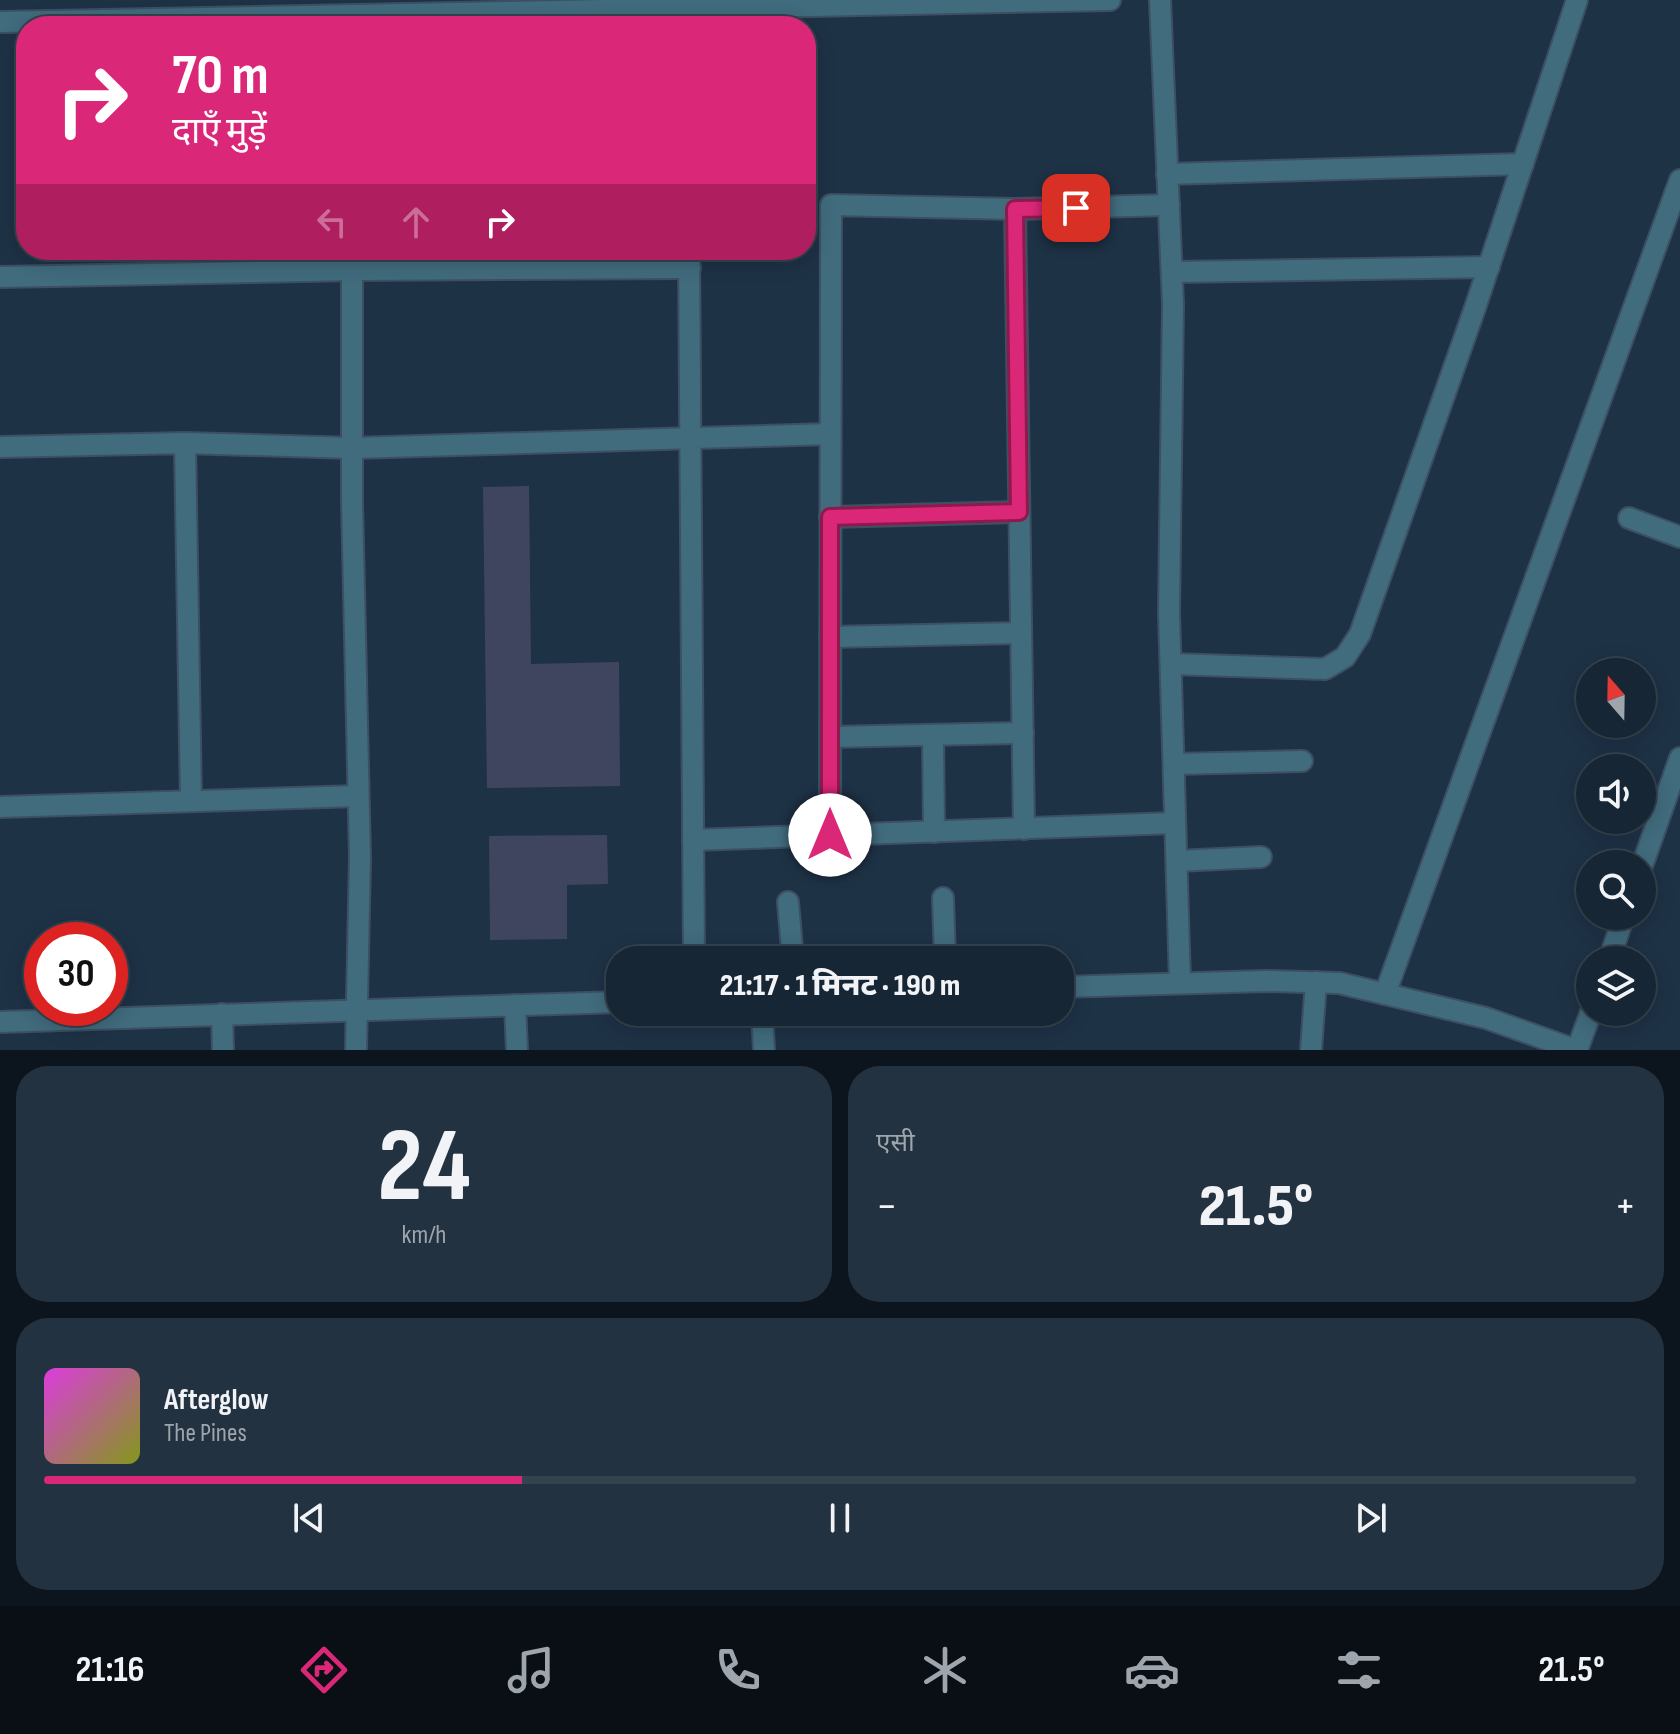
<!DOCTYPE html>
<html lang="hi">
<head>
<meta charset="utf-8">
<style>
	body { margin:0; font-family:"Sofia Sans Condensed","Noto Sans Devanagari",sans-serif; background:#233240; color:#f1f3f6; height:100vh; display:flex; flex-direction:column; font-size:30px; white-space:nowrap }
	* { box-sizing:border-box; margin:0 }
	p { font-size:26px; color:#9ea5ac }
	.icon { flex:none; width:44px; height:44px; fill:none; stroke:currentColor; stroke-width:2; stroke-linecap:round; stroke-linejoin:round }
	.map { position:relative; height:1050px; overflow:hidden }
	.sheet { display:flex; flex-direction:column; gap:16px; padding:16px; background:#0c151d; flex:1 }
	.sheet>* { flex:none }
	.hud { position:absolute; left:16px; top:16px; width:800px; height:244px; border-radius:32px; box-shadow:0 4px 20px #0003,0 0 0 2px #35434f; background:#db2777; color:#fff; overflow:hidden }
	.needle { width:52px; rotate:340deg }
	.buttons { position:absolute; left:1576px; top:658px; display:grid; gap:16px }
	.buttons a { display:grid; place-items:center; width:80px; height:80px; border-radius:50%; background:#162634; box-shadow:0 4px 20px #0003,0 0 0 2px #35434f; font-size:40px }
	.speed { position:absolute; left:24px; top:922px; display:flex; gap:16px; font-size:40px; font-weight:700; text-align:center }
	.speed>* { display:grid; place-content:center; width:104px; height:104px; border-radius:50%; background:#162634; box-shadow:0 4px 20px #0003,0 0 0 2px #35434f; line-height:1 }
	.speed .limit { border:12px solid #d22; background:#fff; color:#111 }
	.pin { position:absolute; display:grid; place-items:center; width:68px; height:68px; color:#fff; margin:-34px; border-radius:16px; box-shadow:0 4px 12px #0006 }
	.me { position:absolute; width:88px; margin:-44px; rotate:0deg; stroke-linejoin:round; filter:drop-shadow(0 0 6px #0008) }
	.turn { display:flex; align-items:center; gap:28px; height:168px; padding:0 24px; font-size:36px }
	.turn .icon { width:104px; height:104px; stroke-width:2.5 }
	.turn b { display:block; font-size:56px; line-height:68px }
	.lanes { display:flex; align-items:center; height:76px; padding:0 24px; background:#0003; justify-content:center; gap:40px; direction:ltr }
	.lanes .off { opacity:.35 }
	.big { font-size:60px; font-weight:800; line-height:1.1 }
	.sheet .tile { flex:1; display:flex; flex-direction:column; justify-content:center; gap:12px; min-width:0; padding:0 28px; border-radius:32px; background:#233240 }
	.sheet .dial { align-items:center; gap:0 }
	.dial b { font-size:104px; line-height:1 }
	.song { display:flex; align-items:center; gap:24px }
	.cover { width:96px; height:96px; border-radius:12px; background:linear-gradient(135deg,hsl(300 70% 55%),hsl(70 70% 35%)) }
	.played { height:8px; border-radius:4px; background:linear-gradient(90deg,#db2777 30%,#35434f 30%) }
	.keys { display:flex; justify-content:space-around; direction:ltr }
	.heat { display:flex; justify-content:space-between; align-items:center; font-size:44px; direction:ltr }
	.sheet .tiles { flex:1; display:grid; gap:16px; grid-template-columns:1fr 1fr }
	.tile:last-child { grid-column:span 2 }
	.trip { position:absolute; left:606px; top:946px; width:468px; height:80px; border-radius:32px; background:#162634; box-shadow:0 4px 20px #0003,0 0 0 2px #35434f; font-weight:800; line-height:80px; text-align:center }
	.dock { display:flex; height:128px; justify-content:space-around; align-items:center; background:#090f15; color:#9ea5ac }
	.dock .icon { width:56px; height:56px }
	.dock .active { color:#db2777 }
	.dock b { font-size:36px; color:#f1f3f6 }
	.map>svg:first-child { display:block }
	.building { fill:#40455f }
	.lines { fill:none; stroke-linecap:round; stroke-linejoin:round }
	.minor-casing { stroke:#3d4f62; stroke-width:24 }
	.minor { stroke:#416c7e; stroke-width:20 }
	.route-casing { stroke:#8e194d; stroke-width:20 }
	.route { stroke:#db2777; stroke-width:14 }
</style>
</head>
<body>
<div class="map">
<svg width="1680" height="1050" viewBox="0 0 1680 1050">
	<rect width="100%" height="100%" fill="#1e3246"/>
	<g class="building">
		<path d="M529,486L531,664L619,662L620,786L487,788L483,487Z"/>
		<path d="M607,835L608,884L567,885V939L490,940L489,836Z"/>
	</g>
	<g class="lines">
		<defs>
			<g id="minor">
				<path d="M1160,0L1173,304L1169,613L1180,983"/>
				<path d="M0,22L1110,0"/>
				<path d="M1167,174L1523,164"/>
				<path d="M1015,209L1024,829"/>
				<path d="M689,250L694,960"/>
				<path d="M352,270V502L360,857L356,1050"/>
				<path d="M1172,272L1489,267"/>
				<path d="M0,277L352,270L690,268"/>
				<path d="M185,443L352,448L830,434"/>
				<path d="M0,447L185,443L191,801"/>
				<path d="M830,517L1019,512"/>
				<path d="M1629,518L1680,537"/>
				<path d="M830,637L1021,633"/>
				<path d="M1171,664L1325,669L1345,657L1360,634L1475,308L1577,0"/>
				<path d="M933,735L934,832"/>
				<path d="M830,737L1023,733"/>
				<path d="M1174,764L1302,761"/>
				<path d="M0,807L358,796"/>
				<path d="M830,835L831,205L1015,209L1169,205"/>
				<path d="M693,840L1175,823"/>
				<path d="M1177,861L1261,857"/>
				<path d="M1642,866L1680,758"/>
				<path d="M943,898L945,960"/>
				<path d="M788,902L793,960"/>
				<path d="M1609,960L1624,916"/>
				<path d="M1060,987L1266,981L1339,983L1486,1018L1576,1050"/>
				<path d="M1385,994L1680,180"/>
				<path d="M515,1005L517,1050"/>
				<path d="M762,1012L764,1050"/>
				<path d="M222,1014L223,1050"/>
				<path d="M0,1022L620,1002"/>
				<path d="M1311,1050L1316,982"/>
				<path d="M1577,1050L1591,1012"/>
			</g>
		</defs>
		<use href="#minor" class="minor-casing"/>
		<use href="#minor" class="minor"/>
	</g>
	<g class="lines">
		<defs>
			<path id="route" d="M830,835V517L1019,512L1015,209L1076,208"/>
		</defs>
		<use href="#route" class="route-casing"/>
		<use href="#route" class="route"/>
	</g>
</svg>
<div class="buttons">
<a><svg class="needle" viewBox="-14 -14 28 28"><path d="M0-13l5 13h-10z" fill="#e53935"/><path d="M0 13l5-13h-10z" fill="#9ea5ac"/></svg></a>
<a><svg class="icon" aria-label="sound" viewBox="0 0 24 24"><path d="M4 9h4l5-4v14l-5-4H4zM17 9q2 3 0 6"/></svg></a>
<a><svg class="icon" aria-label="search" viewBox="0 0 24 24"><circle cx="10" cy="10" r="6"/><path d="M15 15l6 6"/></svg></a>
<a><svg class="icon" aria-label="layers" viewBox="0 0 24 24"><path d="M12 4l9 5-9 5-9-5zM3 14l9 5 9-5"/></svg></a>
</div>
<div class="speed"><div class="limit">30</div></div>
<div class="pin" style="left:1076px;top:208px;background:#d93025"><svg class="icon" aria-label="arrive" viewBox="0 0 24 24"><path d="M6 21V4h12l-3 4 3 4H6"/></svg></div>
<svg class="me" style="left:830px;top:835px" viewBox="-20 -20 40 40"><circle r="19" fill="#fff"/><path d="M0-13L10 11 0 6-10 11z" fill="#db2777"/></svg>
<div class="trip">21:17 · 1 मिनट · 190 m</div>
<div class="hud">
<div class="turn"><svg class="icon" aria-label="right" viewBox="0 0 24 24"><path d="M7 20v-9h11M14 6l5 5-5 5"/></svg><div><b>70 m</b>दाएँ मुड़ें</div></div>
<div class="lanes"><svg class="icon off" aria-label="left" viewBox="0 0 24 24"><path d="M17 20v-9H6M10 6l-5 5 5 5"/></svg><svg class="icon off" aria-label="ahead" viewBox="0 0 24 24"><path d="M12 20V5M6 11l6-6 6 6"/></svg><svg class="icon" aria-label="right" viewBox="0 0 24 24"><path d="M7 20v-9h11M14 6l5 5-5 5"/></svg></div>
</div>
</div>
<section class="sheet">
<div class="tiles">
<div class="tile dial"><b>24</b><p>km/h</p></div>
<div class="tile"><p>एसी</p>
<div class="heat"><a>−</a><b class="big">21.5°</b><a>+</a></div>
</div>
<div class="tile">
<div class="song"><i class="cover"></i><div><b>Afterglow</b><p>The Pines</p></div></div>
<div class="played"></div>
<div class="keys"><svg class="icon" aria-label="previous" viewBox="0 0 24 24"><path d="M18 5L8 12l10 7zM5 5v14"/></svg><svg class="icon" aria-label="pause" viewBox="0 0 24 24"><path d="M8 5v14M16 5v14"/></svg><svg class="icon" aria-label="next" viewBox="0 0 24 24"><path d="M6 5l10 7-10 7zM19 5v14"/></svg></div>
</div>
</div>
</section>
<nav class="dock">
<b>21:16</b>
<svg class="icon active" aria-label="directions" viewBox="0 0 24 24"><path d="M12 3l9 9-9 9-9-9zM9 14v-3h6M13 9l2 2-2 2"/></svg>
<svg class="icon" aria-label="music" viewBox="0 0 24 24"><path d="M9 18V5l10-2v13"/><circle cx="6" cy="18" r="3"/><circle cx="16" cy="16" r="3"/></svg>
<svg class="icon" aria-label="phone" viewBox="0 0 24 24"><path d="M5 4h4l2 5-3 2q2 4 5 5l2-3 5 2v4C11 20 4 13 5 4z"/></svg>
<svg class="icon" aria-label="climate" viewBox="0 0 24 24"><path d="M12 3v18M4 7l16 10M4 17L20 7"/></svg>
<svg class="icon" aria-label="car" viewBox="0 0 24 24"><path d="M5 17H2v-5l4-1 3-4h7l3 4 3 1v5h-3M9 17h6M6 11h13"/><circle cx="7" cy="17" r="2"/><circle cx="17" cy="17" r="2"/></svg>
<svg class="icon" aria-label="filters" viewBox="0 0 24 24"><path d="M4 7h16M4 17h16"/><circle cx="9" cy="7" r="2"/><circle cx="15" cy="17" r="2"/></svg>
<b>21.5°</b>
</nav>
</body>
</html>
